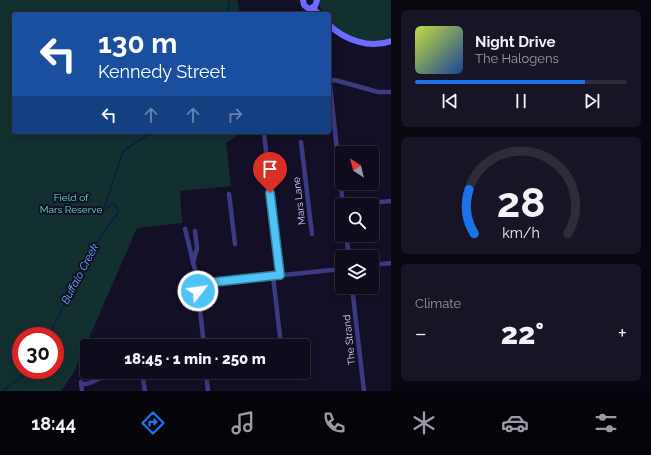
<!DOCTYPE html>
<html lang="en">
<head>
<meta charset="utf-8">
<style>
	body { margin:0; font-family:Raleway,sans-serif; background:#171425; color:#f1f3f6; height:100vh; display:flex; flex-direction:column; font-size:15px; white-space:nowrap }
	* { box-sizing:border-box; margin:0 }
	p { font-size:13px; color:#9b9ba3 }
	.icon { flex:none; width:22px; height:22px; fill:none; stroke:currentColor; stroke-width:2; stroke-linecap:round; stroke-linejoin:round }
	.map { position:relative; flex:1; overflow:hidden }
	.details { display:flex; flex-direction:column; gap:10px; padding:10px; background:#08060f; width:260px }
	.details>* { flex:none }
	.top-card { position:absolute; left:12px; top:12px; width:319px; height:122px; border-radius:4px; box-shadow:0 2px 10px #0003,0 0 0 1px #2e2b3b; background:#1a4fa0; color:#fff; overflow:hidden }
	.needle { width:26px; rotate:324deg }
	.controls { position:absolute; left:335px; top:146px; display:grid; gap:8px }
	.controls a { display:grid; place-items:center; width:44px; height:44px; border-radius:4px; background:#0e0b1c; box-shadow:0 2px 10px #0003,0 0 0 1px #2e2b3b; font-size:20px }
	.speed { position:absolute; left:12px; top:327px; display:flex; gap:8px; font-size:20px; font-weight:700; text-align:center }
	.speed>* { display:grid; place-content:center; width:52px; height:52px; border-radius:50%; background:#0e0b1c; box-shadow:0 2px 10px #0003,0 0 0 1px #2e2b3b; line-height:1 }
	.speed .limit { border:6px solid #d22; background:#fff; color:#111 }
	.pin { position:absolute; display:grid; place-items:center; width:34px; height:34px; color:#fff; margin:-41px -17px; border-radius:50% 50% 50% 0; rotate:-45deg; box-shadow:0 0 4px #0007 }
	.pin .icon { rotate:45deg }
	.me { position:absolute; width:44px; margin:-22px; rotate:60deg; stroke-linejoin:round; filter:drop-shadow(0 0 3px #0008) }
	.turn { display:flex; align-items:center; gap:14px; height:84px; padding:0 20px; font-size:18px }
	.turn .icon { width:52px; height:52px; stroke-width:2.5 }
	.turn b { display:block; font-size:28px; line-height:34px }
	.lanes { display:flex; align-items:center; height:38px; padding:0 20px; background:#0003; justify-content:center; gap:20px; direction:ltr }
	.lanes .off { opacity:.35 }
	.big { font-size:30px; font-weight:800; line-height:1.1 }
	.details .tile { flex:1; display:flex; flex-direction:column; justify-content:center; gap:6px; min-width:0; padding:0 14px; border-radius:6px; background:#171425 }
	.details .dial { align-items:center; gap:0 }
	.dial svg { height:104px; overflow:visible; fill:none; stroke:#2e2b3b; stroke-width:7; stroke-linecap:round; text-anchor:middle }
	.dial text { fill:#f1f3f6; stroke:none }
	.song { display:flex; align-items:center; gap:12px }
	.cover { width:48px; height:48px; border-radius:6px; background:linear-gradient(135deg,hsl(70 70% 55%),hsl(220 70% 35%)) }
	.played { height:4px; border-radius:2px; background:linear-gradient(90deg,#1a73e8 80%,#2e2b3b 80%) }
	.keys { display:flex; justify-content:space-around; direction:ltr }
	.heat { display:flex; justify-content:space-between; align-items:center; font-size:22px; direction:ltr }
	.trip { position:absolute; left:80px; top:339px; width:230px; height:40px; border-radius:4px; background:#0e0b1c; box-shadow:0 2px 10px #0003,0 0 0 1px #2e2b3b; font-weight:800; line-height:40px; text-align:center }
	.tabs { display:flex; height:64px; justify-content:space-around; align-items:center; background:#06040b; color:#9b9ba3 }
	.tabs .icon { width:28px; height:28px }
	.tabs .current { color:#1a73e8 }
	.tabs b { font-size:18px; color:#f1f3f6 }
	main { display:flex; flex:1; min-height:0 }
	.map>svg:first-child { display:block }
	.green { fill:#12302f; fill-rule:evenodd }
	.lines { fill:none; stroke-linecap:round; stroke-linejoin:round }
	.stream { stroke:#0a1f44; stroke-width:1.5 }
	.minor { stroke:#3d3a85; stroke-width:4.5 }
	.secondary { stroke:#6f6bff; stroke-width:6 }
	.route-casing { stroke:#337fa1; stroke-width:10 }
	.route { stroke:#4fc3f7; stroke-width:7 }
	.labels { text-anchor:middle; dominant-baseline:central; stroke-width:4; stroke-linejoin:round; paint-order:stroke }
	.park-label { font-size:10px; fill:#5fe0c0; stroke:#130f26 }
	.street-label { font-size:10px; fill:#d9d4ff; stroke:#130f26 }
	.water-label { font-size:11px; font-style:italic; fill:#62b6ff; stroke:#130f26 }
</style>
</head>
<body>
<main>
<div class="map">
<svg width="391" height="391" viewBox="0 0 391 391">
	<rect width="100%" height="100%" fill="#130f26"/>
	<g class="green">
		<path d="M0,0H237L240,14H14V132H243L226,143L231,186L180,191L182,223L137,228L74,372L61,391H0ZM21,336H55V370H21Z"/>
		<path d="M317,0H391V37L378,42L360,40L340,31L329,20V14H323Z"/>
	</g>
	<g class="lines">
		<g class="stream">
			<path d="M228,14L229,0"/>
			<path d="M49,336L65,302L72,291L88,254L119,211L114,204L104,209L123,151L152,132"/>
			<path d="M2,391L27,373L29,370"/>
		</g>
		<g class="minor">
			<path d="M329,76L343,205"/>
			<path d="M329,81L335,80L378,92H391"/>
			<path d="M264,132L275,238L280,275"/>
			<path d="M301,142L312,234"/>
			<path d="M229,194L235,244"/>
			<path d="M350,205L391,201"/>
			<path d="M185,229L195,270L202,284"/>
			<path d="M346,235L349,257"/>
			<path d="M193,263L197,248L195,231"/>
			<path d="M372,265L391,263"/>
			<path d="M273,276L281,345"/>
			<path d="M202,284L206,283L342,269"/>
			<path d="M202,284L199,286L198,291L204,346"/>
			<path d="M352,287L364,391"/>
			<path d="M142,372L145,391"/>
			<path d="M206,372L208,391"/>
			<path d="M81,382L82,391"/>
			<path d="M81,385L90,383L113,372"/>
		</g>
		<g class="secondary">
			<path d="M303,0L304,5L309,9L315,6L317,0"/>
			<path d="M313,8L319,14"/>
			<path d="M329,25C345,40 370,49 391,41"/>
		</g>
	</g>
	<g class="lines">
		<defs>
			<path id="route" d="M198,291L199,286L206,283L280,275L270,193"/>
		</defs>
		<use href="#route" class="route-casing"/>
		<use href="#route" class="route"/>
	</g>
	<g class="labels">
		<g class="park-label">
			<text x="71" y="197">Field of<tspan x="71" dy="12">Mars Reserve</tspan></text>
		</g>
		<g class="street-label">
			<text transform="translate(299 201) rotate(-97)">Mars Lane</text>
			<text transform="translate(349 340) rotate(-96)">The Strand</text>
		</g>
		<g class="water-label">
			<text transform="translate(80 274) rotate(-62)">Buffalo Creek</text>
		</g>
	</g>
</svg>
<div class="controls">
<a><svg class="needle" viewBox="-14 -14 28 28"><path d="M0-13l5 13h-10z" fill="#e53935"/><path d="M0 13l5-13h-10z" fill="#9b9ba3"/></svg></a>
<a><svg class="icon" aria-label="search" viewBox="0 0 24 24"><circle cx="10" cy="10" r="6"/><path d="M15 15l6 6"/></svg></a>
<a><svg class="icon" aria-label="layers" viewBox="0 0 24 24"><path d="M12 4l9 5-9 5-9-5zM3 14l9 5 9-5"/></svg></a>
</div>
<div class="speed"><div class="limit">30</div></div>
<div class="pin" style="left:270px;top:193px;background:#d93025"><svg class="icon" aria-label="arrive" viewBox="0 0 24 24"><path d="M6 21V4h12l-3 4 3 4H6"/></svg></div>
<svg class="me" style="left:198px;top:291px" viewBox="-20 -20 40 40"><circle r="17" fill="#4fc3f7" stroke="#fff" stroke-width="3"/><path d="M0-11L8 9 0 5-8 9z" fill="#fff"/></svg>
<div class="trip">18:45 · 1 min · 250 m</div>
<div class="top-card">
<div class="turn"><svg class="icon" aria-label="left" viewBox="0 0 24 24"><path d="M17 20v-9H6M10 6l-5 5 5 5"/></svg><div><b>130 m</b>Kennedy Street</div></div>
<div class="lanes"><svg class="icon" aria-label="left" viewBox="0 0 24 24"><path d="M17 20v-9H6M10 6l-5 5 5 5"/></svg><svg class="icon off" aria-label="ahead" viewBox="0 0 24 24"><path d="M12 20V5M6 11l6-6 6 6"/></svg><svg class="icon off" aria-label="ahead" viewBox="0 0 24 24"><path d="M12 20V5M6 11l6-6 6 6"/></svg><svg class="icon off" aria-label="right" viewBox="0 0 24 24"><path d="M7 20v-9h11M14 6l5 5-5 5"/></svg></div>
</div>
</div>
<section class="details">
<div class="tile">
<div class="song"><i class="cover"></i><div><b>Night Drive</b><p>The Halogens</p></div></div>
<div class="played"></div>
<div class="keys"><svg class="icon" aria-label="previous" viewBox="0 0 24 24"><path d="M18 5L8 12l10 7zM5 5v14"/></svg><svg class="icon" aria-label="pause" viewBox="0 0 24 24"><path d="M8 5v14M16 5v14"/></svg><svg class="icon" aria-label="next" viewBox="0 0 24 24"><path d="M6 5l10 7-10 7zM19 5v14"/></svg></div>
</div>
<div class="tile dial"><svg viewBox="0 0 100 80">
<path d="M14 69A42 42 0 1 1 86 69"/>
<path d="M14 69A42 42 0 0 1 10 35" stroke="#1a73e8"/>
<text x="50" y="56" font-size="32" font-weight="700">28</text>
<text x="50" y="72" font-size="11">km/h</text>
</svg></div>
<div class="tile"><p>Climate</p>
<div class="heat"><a>−</a><b class="big">22°</b><a>+</a></div>
</div>
</section>
</main>
<nav class="tabs">
<b>18:44</b>
<svg class="icon current" aria-label="directions" viewBox="0 0 24 24"><path d="M12 3l9 9-9 9-9-9zM9 14v-3h6M13 9l2 2-2 2"/></svg>
<svg class="icon" aria-label="music" viewBox="0 0 24 24"><path d="M9 18V5l10-2v13"/><circle cx="6" cy="18" r="3"/><circle cx="16" cy="16" r="3"/></svg>
<svg class="icon" aria-label="phone" viewBox="0 0 24 24"><path d="M5 4h4l2 5-3 2q2 4 5 5l2-3 5 2v4C11 20 4 13 5 4z"/></svg>
<svg class="icon" aria-label="climate" viewBox="0 0 24 24"><path d="M12 3v18M4 7l16 10M4 17L20 7"/></svg>
<svg class="icon" aria-label="car" viewBox="0 0 24 24"><path d="M5 17H2v-5l4-1 3-4h7l3 4 3 1v5h-3M9 17h6M6 11h13"/><circle cx="7" cy="17" r="2"/><circle cx="17" cy="17" r="2"/></svg>
<svg class="icon" aria-label="filters" viewBox="0 0 24 24"><path d="M4 7h16M4 17h16"/><circle cx="9" cy="7" r="2"/><circle cx="15" cy="17" r="2"/></svg>
</nav>
</body>
</html>
